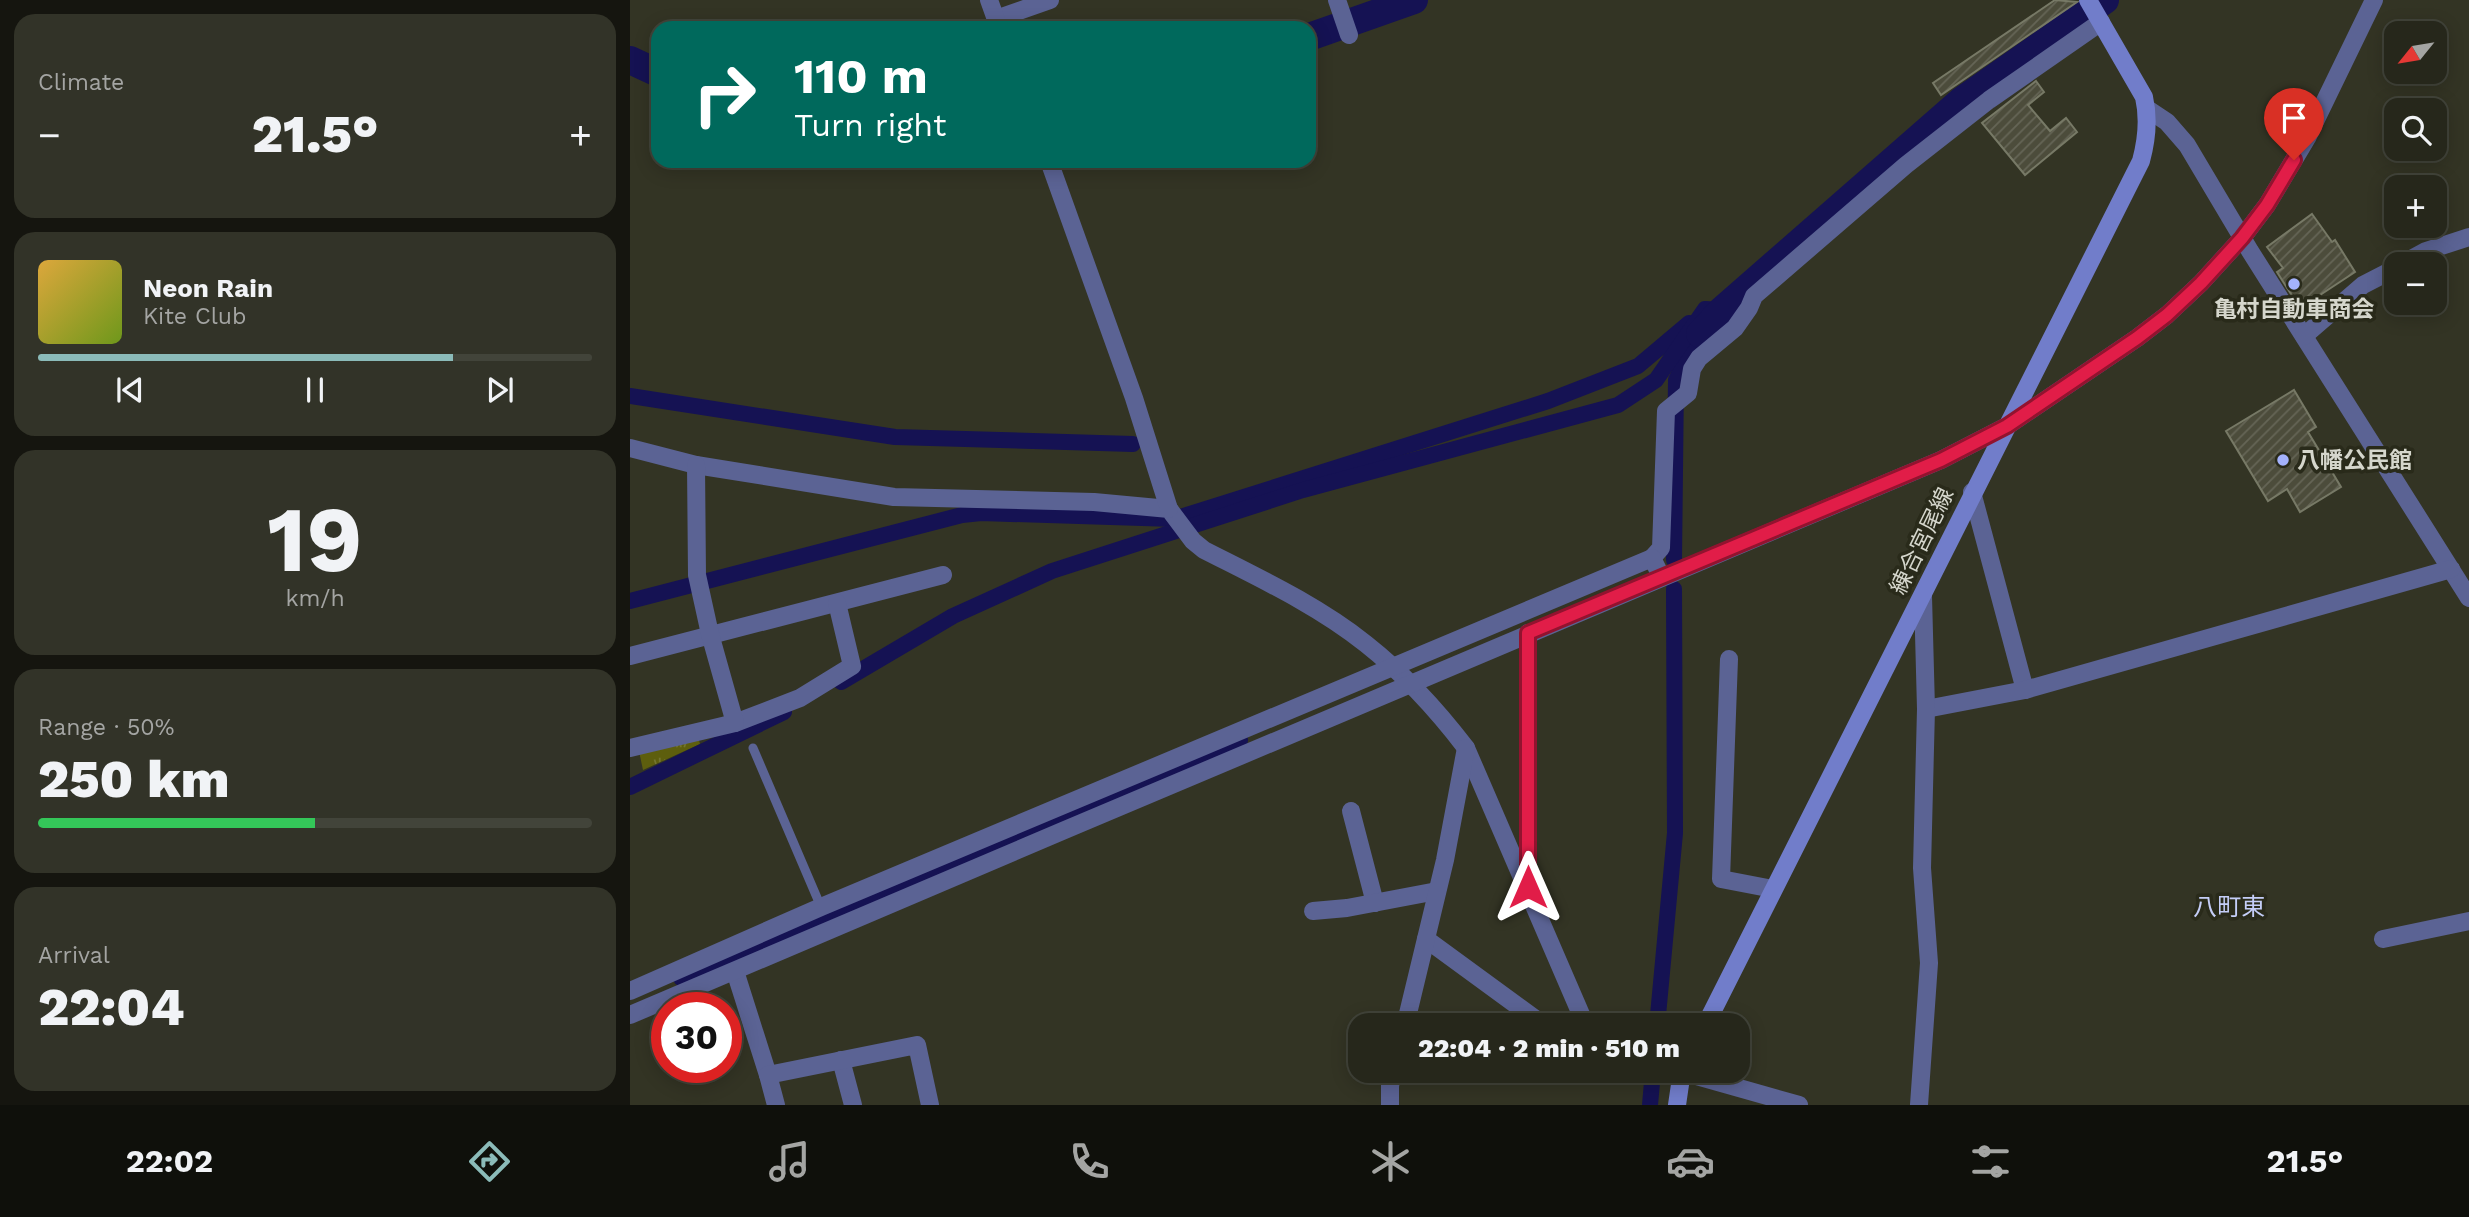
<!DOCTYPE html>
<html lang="en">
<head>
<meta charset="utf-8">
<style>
	body { margin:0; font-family:"Work Sans","Noto Sans JP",sans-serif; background:#323328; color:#f1f3f6; height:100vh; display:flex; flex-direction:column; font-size:26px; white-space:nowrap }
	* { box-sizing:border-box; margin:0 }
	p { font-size:23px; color:#a4a5a3 }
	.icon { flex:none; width:38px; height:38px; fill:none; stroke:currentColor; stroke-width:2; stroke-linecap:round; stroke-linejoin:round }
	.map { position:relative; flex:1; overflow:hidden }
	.sheet { display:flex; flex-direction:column; gap:14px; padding:14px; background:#15150f; width:630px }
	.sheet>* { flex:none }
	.banner { position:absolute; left:21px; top:21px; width:665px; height:147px; border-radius:21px; box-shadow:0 4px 18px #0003,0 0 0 2px #42443a; background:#00695c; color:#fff; overflow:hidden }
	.needle { width:46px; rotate:240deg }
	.buttons { position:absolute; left:1754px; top:21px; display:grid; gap:14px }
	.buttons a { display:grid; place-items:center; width:63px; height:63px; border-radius:14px; background:#26271b; box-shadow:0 4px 18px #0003,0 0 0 2px #42443a; font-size:35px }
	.speed { position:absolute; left:21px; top:992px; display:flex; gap:14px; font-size:35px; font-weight:700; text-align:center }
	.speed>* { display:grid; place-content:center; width:91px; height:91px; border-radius:50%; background:#26271b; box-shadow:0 4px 18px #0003,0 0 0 2px #42443a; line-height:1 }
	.speed .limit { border:10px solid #d22; background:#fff; color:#111 }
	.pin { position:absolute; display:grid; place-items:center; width:60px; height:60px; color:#fff; margin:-72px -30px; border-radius:50% 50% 50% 0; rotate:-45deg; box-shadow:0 0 7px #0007 }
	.pin .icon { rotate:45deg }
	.me { position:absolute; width:77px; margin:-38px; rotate:0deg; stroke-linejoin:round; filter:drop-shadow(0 0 5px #0008) }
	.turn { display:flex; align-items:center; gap:24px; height:147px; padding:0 28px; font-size:32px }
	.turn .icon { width:91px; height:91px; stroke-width:2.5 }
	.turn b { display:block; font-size:49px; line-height:60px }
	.big { font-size:52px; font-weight:800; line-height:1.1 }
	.sheet .tile { flex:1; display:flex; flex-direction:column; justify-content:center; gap:10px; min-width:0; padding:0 24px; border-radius:21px; background:#323328 }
	.sheet .dial { align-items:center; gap:0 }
	.dial b { font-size:91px; line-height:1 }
	.song { display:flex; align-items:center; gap:21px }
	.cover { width:84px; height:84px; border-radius:10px; background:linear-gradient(135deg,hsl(40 70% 55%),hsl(80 70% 35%)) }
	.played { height:7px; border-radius:4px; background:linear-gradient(90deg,#8bbbb9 75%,#42443a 75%) }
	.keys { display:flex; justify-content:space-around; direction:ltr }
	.heat { display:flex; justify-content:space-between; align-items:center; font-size:38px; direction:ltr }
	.charge { height:10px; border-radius:5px; background:linear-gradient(90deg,#34c759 50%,#42443a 0) }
	.trip { position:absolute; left:718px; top:1013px; width:402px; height:70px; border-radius:21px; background:#26271b; box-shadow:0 4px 18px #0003,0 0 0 2px #42443a; font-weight:800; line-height:70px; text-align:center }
	.dock { display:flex; height:112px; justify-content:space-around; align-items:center; background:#0f100b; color:#a4a5a3 }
	.dock .icon { width:49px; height:49px }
	.dock .current { color:#8bbbb9 }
	.dock b { font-size:32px; color:#f1f3f6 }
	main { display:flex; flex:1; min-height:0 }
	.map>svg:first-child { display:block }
	.park { fill:url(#park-tufts) }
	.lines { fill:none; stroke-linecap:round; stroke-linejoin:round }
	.canal { stroke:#151253; stroke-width:16 }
	.river { stroke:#151253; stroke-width:28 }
	.building { fill:url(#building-hatch); stroke:#777966; stroke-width:2 }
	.service { stroke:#5b6394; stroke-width:9 }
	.minor { stroke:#5b6394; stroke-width:18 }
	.tertiary { stroke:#5b6394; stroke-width:18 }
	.secondary { stroke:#717dca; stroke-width:18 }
	.route-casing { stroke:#92132f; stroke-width:18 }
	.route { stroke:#e11d48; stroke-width:12 }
	.poi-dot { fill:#a4b2fc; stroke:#292a1a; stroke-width:2.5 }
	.labels { text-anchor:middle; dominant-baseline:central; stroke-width:7; stroke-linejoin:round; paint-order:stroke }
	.poi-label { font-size:23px; font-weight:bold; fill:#d5d6cc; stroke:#292a1a }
	.street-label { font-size:23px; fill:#d5d6cc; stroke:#292a1a }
	.neighbourhood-label { font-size:24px; fill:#c4cdf7; stroke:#292a1a }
</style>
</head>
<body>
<main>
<section class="sheet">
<div class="tile"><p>Climate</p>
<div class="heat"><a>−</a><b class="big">21.5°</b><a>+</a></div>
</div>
<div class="tile">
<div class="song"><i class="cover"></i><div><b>Neon Rain</b><p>Kite Club</p></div></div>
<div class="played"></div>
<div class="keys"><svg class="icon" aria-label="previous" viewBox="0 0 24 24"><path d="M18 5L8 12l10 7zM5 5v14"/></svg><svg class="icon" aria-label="pause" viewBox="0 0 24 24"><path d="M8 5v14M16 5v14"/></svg><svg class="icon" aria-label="next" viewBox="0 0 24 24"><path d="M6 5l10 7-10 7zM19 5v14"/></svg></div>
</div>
<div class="tile dial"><b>19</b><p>km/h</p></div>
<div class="tile"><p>Range · 50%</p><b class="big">250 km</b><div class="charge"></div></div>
<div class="tile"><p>Arrival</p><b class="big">22:04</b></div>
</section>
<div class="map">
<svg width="1839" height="1105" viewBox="0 0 1839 1105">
	<defs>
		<pattern id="park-tufts" width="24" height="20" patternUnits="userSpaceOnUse" patternTransform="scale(1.75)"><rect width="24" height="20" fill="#5d5e0d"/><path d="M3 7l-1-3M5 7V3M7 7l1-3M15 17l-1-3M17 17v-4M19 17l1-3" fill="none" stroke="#73742f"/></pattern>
		<pattern id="building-hatch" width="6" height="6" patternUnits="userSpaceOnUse" patternTransform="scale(1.75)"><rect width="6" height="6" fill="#4c4c3b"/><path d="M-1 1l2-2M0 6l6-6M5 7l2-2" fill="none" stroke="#656556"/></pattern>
	</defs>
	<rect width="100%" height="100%" fill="#333424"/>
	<path class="park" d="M68,737L70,744L13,770L9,751Z"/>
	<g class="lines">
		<g class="canal">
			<path d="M0,396L265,437L503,444"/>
			<path d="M1044,560L1046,380L1070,334"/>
			<path d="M0,601L332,515L351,513L544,519L918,401L1008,366L1059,323"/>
			<path d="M211,682L323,616L422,571L673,490L988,405L1026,380L1075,309L1092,310"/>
			<path d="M0,787L154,712"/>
			<path d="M51,978L610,740"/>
			<path d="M1027,1026L1045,833L1044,589"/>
			<path d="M1020,1105L1023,1071"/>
		</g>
		<g class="river">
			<path d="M679,37L784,0"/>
			<path d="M0,60L28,73"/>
			<path d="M1070,334L1092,310L1331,101L1475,0"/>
		</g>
	</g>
	<g class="building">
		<path d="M1425,0L1447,2L1311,95L1303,83Z"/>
		<path d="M1406,81L1414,92L1398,105L1420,131L1436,118L1447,132L1395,175L1352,123Z"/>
		<path d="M1682,214L1702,242L1705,240L1725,272L1684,299L1689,307L1675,316L1647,272L1653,268L1637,247Z"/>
		<path d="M1664,390L1686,427L1678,432L1711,487L1670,512L1657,489L1638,501L1596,431Z"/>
	</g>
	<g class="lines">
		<path class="service" d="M123,748L191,907"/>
		<g class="minor">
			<path d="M707,0L719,35"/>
			<path d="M366,19L420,0"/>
			<path d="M1516,108L1537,122L1557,145L1620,251L1839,598"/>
			<path d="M1772,264L1796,251L1839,237"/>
			<path d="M1674,336L1733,285L1766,268"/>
			<path d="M0,448L66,465L264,497L464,502L539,509L563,541L574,550C629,578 687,605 736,644C774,674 807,710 836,748L956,1026"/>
			<path d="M1342,492L1395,690"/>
			<path d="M1022,558L1031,548L1036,411L1058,393L1062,369L1069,358L1105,328L1119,308L1124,296L1276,165L1359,100L1471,22"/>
			<path d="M0,656L313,575"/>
			<path d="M1099,659L1091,879L1143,889"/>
			<path d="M1296,709L1395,690L1821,569"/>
			<path d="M105,723L170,698L222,666L207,603"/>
			<path d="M0,748L105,723L80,634L67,575L66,465"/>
			<path d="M721,811L745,903"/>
			<path d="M898,881V633"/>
			<path d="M683,911L717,908L807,891"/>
			<path d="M796,939L915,1026"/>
			<path d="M1753,939L1839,921"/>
			<path d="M105,971L138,1075"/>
			<path d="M0,991L191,907L1022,558L1031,576"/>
			<path d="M775,1026L815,860L836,748"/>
			<path d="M211,1060L223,1105"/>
			<path d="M1049,1071L1169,1105"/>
			<path d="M146,1105L138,1075L287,1045L300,1105"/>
			<path d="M760,1105V1086L763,1071"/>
			<path d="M1289,1105L1299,963L1292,868L1296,709L1293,596"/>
		</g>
		<g class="tertiary">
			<path d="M359,0L369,28"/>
			<path d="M419,161L504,398L539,509"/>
			<path d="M0,1015C437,830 872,642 1311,460L1377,426L1507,338L1537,315L1571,283L1612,238L1637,205L1677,138L1744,0"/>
		</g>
		<g class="secondary">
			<path d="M1075,1026L1511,161C1517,139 1519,119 1514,97L1458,0"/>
			<path d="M1047,1105L1052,1071"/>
		</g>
	</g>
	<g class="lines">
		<defs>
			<path id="route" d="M898,887V633L1311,460L1377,426L1507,338L1537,315L1571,283L1612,238L1637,205L1664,160"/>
		</defs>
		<use href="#route" class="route-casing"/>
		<use href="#route" class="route"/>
	</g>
	<g class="poi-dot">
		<circle cx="1664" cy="284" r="7"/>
		<circle cx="1653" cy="460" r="7"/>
	</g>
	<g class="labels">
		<g class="poi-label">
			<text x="1664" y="309">亀村自動車商会</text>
			<text x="1667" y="460" text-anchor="start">八幡公民館</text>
		</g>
		<g class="street-label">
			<text transform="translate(1292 541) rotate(-64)">練合宮尾線</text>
		</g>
		<g class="neighbourhood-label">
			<text x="1599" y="907">八町東</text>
		</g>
	</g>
</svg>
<div class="buttons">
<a><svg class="needle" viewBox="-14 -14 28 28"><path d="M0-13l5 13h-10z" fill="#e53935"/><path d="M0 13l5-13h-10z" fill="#a4a5a3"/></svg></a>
<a><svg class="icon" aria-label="search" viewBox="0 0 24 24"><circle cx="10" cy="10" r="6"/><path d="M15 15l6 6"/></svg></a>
<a>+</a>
<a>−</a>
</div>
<div class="speed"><div class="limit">30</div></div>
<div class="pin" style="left:1664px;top:160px;background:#d93025"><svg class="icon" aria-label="arrive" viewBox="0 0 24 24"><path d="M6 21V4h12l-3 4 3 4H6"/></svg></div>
<svg class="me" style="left:898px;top:887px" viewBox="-20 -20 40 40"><path d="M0-17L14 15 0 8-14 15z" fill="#e11d48" stroke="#fff" stroke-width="4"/></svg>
<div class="trip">22:04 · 2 min · 510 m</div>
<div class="banner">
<div class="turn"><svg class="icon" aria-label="right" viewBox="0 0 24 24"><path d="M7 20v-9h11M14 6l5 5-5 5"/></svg><div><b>110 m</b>Turn right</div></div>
</div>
</div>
</main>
<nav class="dock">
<b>22:02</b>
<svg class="icon current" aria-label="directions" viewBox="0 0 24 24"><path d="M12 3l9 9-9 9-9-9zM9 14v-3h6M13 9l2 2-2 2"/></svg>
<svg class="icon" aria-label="music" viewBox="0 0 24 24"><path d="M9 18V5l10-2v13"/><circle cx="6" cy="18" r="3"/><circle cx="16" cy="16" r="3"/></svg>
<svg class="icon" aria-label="phone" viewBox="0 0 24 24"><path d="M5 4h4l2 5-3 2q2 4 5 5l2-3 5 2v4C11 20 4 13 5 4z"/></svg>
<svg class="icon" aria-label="climate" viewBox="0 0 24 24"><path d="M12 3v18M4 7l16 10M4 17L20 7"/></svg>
<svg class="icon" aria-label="car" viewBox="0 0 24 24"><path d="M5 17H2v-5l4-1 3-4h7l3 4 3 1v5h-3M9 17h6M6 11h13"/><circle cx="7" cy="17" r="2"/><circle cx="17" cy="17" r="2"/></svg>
<svg class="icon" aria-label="filters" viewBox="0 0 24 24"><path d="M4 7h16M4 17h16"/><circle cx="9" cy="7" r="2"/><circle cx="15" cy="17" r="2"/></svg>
<b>21.5°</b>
</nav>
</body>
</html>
